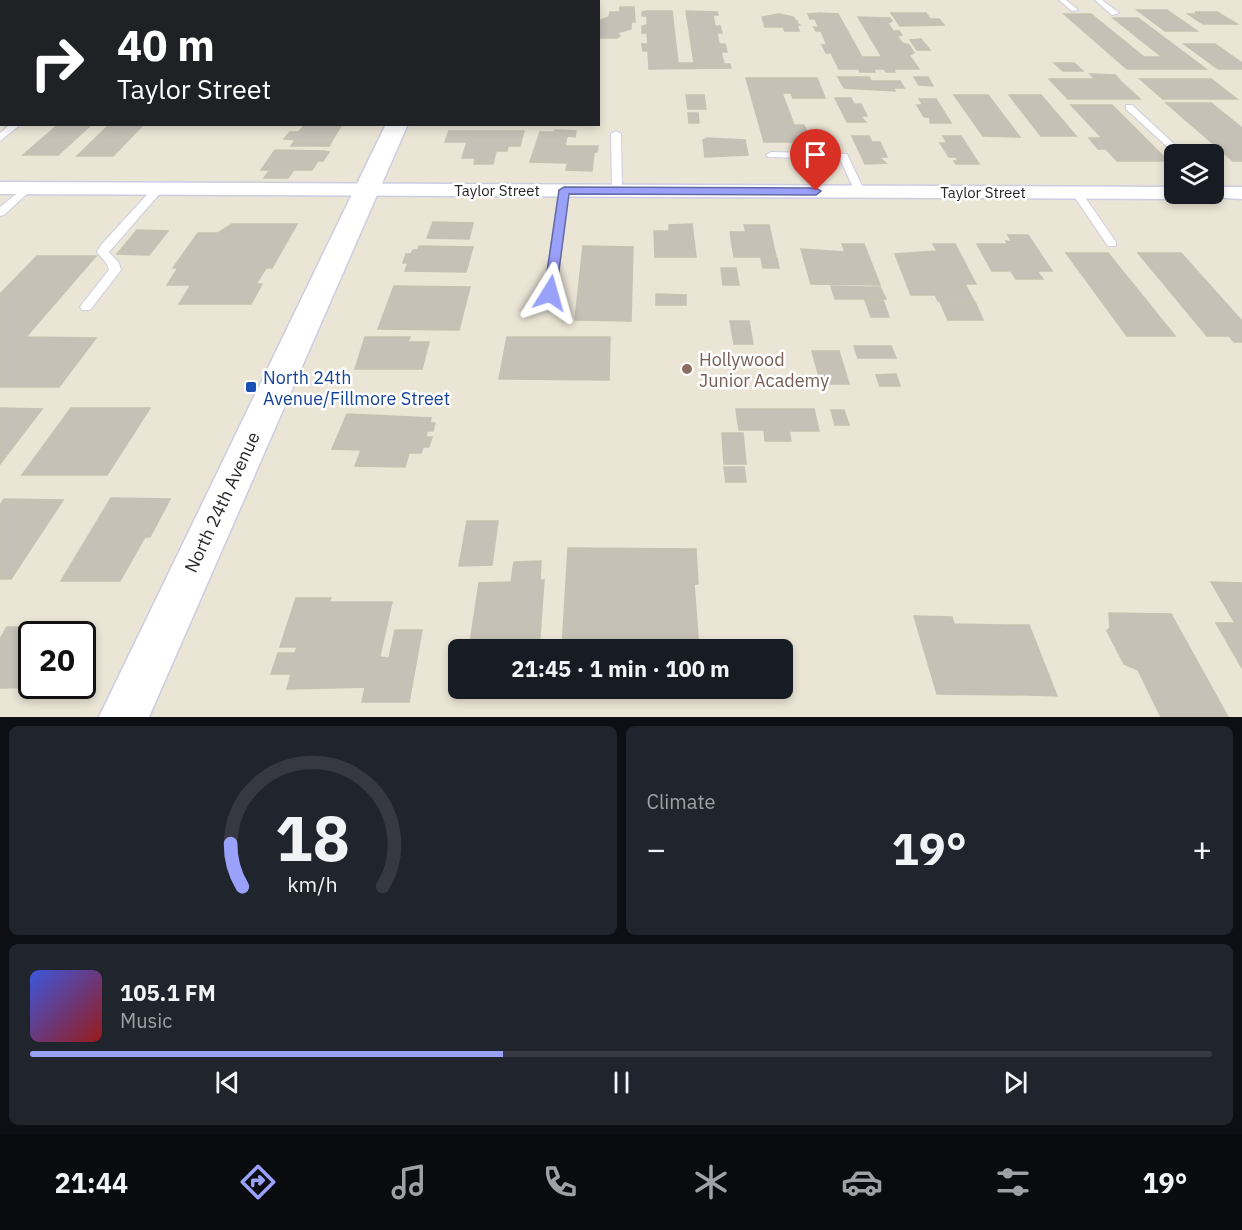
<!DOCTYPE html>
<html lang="en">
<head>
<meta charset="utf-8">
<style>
	body { margin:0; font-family:"IBM Plex Sans",sans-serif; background:#20242c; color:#f1f3f6; height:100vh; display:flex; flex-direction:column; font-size:22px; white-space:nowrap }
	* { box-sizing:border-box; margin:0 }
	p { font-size:20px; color:#9ea1a6 }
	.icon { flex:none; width:33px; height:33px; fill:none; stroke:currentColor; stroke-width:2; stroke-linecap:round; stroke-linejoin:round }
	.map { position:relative; height:717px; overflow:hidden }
	.side { display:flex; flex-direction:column; gap:9px; padding:9px; background:#0d0f14; flex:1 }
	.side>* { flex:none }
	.top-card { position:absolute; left:0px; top:0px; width:600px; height:126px; box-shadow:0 3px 9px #0003; background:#202124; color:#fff; overflow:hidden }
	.fabs { position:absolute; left:1164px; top:144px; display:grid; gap:12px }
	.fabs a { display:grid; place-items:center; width:60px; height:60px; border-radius:9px; background:#171b24; box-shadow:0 3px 9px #0003; font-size:30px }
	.speed { position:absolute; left:18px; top:621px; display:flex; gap:12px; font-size:30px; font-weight:700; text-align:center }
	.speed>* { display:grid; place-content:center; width:78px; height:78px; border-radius:50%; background:#171b24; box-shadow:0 3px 9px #0003; line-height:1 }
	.speed .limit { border:3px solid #111; border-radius:9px; background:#fff; color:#111 }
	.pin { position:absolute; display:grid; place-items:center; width:51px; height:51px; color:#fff; margin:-62px -26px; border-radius:50% 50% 50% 0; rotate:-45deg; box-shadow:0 0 6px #0007 }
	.pin .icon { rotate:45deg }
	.me { position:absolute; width:66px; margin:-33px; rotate:8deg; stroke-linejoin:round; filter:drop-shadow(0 0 4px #0008) }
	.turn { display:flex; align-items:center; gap:21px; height:126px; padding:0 18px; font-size:27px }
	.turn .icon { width:78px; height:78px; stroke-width:2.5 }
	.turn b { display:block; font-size:42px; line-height:51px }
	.big { font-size:45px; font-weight:700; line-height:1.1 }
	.side .tile { flex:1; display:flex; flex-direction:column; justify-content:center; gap:9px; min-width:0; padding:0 21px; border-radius:9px; background:#20242c }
	.side .dial { align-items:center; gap:0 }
	.dial svg { height:156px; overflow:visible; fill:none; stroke:#363941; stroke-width:7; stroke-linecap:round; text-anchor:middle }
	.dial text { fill:#f1f3f6; stroke:none }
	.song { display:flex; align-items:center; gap:18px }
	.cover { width:72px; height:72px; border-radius:9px; background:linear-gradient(135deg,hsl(230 70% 55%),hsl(0 70% 35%)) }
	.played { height:6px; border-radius:3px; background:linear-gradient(90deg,#9aa1fa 40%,#363941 40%) }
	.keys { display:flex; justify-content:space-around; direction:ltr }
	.heat { display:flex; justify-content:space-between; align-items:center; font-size:33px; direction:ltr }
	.side .tiles { flex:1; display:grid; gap:9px; grid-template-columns:1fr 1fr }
	.tile:last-child { grid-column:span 2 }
	.trip { position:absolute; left:448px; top:639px; width:345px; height:60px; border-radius:9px; background:#171b24; box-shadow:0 3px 9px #0003; font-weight:700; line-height:60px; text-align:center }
	.tabs { display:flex; height:96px; justify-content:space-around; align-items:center; background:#090b0e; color:#9ea1a6 }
	.tabs .icon { width:42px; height:42px }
	.tabs .on { color:#9aa1fa }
	.tabs b { font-size:27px; color:#f1f3f6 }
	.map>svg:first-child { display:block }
	.building { fill:#c6c1b7; stroke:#c6c1b0; stroke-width:1.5 }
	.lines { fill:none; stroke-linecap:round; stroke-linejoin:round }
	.service-casing { stroke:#cccde2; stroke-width:2 }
	.minor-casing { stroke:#cccde2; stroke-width:3 }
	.tertiary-casing { stroke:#cccde2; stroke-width:3 }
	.service { fill:#fff; fill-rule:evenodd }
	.minor { fill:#fff; fill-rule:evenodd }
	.tertiary { fill:#fff; fill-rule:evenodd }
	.route { fill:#9aa1fa; stroke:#6469a2; stroke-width:1.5 }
	.education-dot { fill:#8d6e63; stroke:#fff; stroke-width:2 }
	.transit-dot { fill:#1a4fb4; stroke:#fff; stroke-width:2 }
	.labels { text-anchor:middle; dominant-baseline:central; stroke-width:5; stroke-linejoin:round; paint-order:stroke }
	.far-street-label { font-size:15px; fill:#272727; stroke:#fff }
	.education-label { font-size:18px; fill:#785e54; stroke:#fff; text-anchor:start }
	.transit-label { font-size:18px; fill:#164399; stroke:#fff; text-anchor:start }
	.street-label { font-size:18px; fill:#272727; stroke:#fff }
</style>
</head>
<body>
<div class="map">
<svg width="1242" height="717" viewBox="0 0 1242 717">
	<rect width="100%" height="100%" fill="#ebe5d6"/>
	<g class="building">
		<path d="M620,7H634L635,22H631V29L617,33L620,36L617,38H599L598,21L609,17L610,12H620Z"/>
		<path d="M1137,10H1167L1197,31H1165Z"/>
		<path d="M646,11H672L678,63H694L686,11L717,12L718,15H713L715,26H720L722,33H717L719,44H725L727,52H721L724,64H730L731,68L649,69L648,51H643L642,44H648L647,33H642V26L647,25V16H642V12Z"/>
		<path d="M1195,12H1217L1237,24H1203L1188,14H1199Z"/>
		<path d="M820,13L838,14L862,57H882L858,17L890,18L892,21L888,23L893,31H899L902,35L897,36L902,43L909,45L914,53L909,55L919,69H894L895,72H886L884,69H874L875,72H860L859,69H839L831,53H826L822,45H827L821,31H816L814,27L819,28L815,19H810L808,14Z"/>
		<path d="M891,13H926L930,19H939L944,25L900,26Z"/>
		<path d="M779,14L793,17L796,21H798L796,22L800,25H797L799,31H785L783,27H765L762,17Z"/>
		<path d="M1064,14H1091L1144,57H1162L1113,18H1138L1206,69H1127Z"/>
		<path d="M921,39L930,50H917L910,40Z"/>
		<path d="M1184,44H1215L1242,63V69H1218Z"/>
		<path d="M1054,63H1074L1083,71H1063Z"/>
		<path d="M1090,74L1115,75L1119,79L1094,78Z"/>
		<path d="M838,77H869L871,81H900L904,88H893L895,91L844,88Z"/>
		<path d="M914,77H928L933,86L919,85Z"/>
		<path d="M746,78H817L825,98H793L791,93H782L794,125H804L811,142H764Z"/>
		<path d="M1049,79H1118L1140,99H1068Z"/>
		<path d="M1140,79H1211L1237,99H1163Z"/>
		<path d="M686,95H704L706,109H688Z"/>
		<path d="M954,95H988L1020,137L983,136Z"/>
		<path d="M1009,95H1041L1076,136H1041Z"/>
		<path d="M835,98H851L854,104H861L867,116H860L866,122H847Z"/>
		<path d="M919,99H936L951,123H930V117H924L917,105H923Z"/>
		<path d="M1166,103H1211L1242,128V161H1233Z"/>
		<path d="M1071,105H1112L1168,161H1117L1106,149H1098L1089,138H1102Z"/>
		<path d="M688,113H698L699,123H689Z"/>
		<path d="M59,124H92L58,155H23Z"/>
		<path d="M110,124H144L113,156H77Z"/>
		<path d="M306,124H342L329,146H291L295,140L284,139L290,132H298Z"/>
		<path d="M555,130L576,131L575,137L567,136L565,146H598L597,152H570L568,163L530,162L540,132H555Z"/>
		<path d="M449,131H524L520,146H508L507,151H496L493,164H474L475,158H462L467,142H445Z"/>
		<path d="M852,136H869L872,142H880L887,157H879L886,163L865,164Z"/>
		<path d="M943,136H961L979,164H956L954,161H958L956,157H949L940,143H947Z"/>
		<path d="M707,138L745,140L748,155L705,157L703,140Z"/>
		<path d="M275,150L323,151L329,152L323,161H318L312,170H261Z"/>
		<path d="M570,152H594L592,171L566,170Z"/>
		<path d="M269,171H293L288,178H264Z"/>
		<path d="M433,222L473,223L469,239L427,238Z"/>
		<path d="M232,224H297L272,268H266L256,284H262L251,304H179L191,285H167L178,268H173L198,233H218Z"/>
		<path d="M692,224L696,257H655L654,231H669V225Z"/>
		<path d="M744,225H769L776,257H734L730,232H746Z"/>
		<path d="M137,230L168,231L149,255L117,254Z"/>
		<path d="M1008,235H1028L1052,271H1037L1043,279H1016L1011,271H992L977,244H1007L1006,241L1012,242Z"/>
		<path d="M842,244H864L880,285L811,284L801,249L845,252Z"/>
		<path d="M933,244H955L976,284H965L974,301H938L935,295H911L895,254L937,251Z"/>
		<path d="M419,246L473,247L466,272L405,271L408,263H403L406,254H411L413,250H418Z"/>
		<path d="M583,246L633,247L631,321L575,320Z"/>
		<path d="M1066,253H1108L1175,336H1127Z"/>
		<path d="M1138,253H1181L1242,321V342H1234L1229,336H1207Z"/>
		<path d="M37,256H96L26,337L96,338L59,387H0V294Z"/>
		<path d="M761,258H777L779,268H763Z"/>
		<path d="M721,268H736L739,285H723Z"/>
		<path d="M394,286L470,287L459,330L378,329Z"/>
		<path d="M831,286L863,287L868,299H835Z"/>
		<path d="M863,287H880L886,299H868Z"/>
		<path d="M656,294L686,295V305H656Z"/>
		<path d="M865,300H883L889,317H871Z"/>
		<path d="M940,302H975L983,320H948Z"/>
		<path d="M730,321H749L753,344H734Z"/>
		<path d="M365,337H410L408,342H429L422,369H355Z"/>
		<path d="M507,337H610L609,380L499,379Z"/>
		<path d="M854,346H891L896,358H858Z"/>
		<path d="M812,351H839L849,384H821Z"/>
		<path d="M896,374L900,386H880L876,375Z"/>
		<path d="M0,408L42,409L0,464Z"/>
		<path d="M71,408H150L107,475H22Z"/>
		<path d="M736,409H814L819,431H789L791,441H765L764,430H739Z"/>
		<path d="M831,410H844L849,425H835Z"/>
		<path d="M347,414L431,418L430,423H435L433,431H427L426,437H432L429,447H423L421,453H409L405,467L355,466L361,450L332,449Z"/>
		<path d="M722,433H743L746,464H724Z"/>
		<path d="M724,467H744L746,482H726Z"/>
		<path d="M111,498L170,499L150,537H145L120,581H61Z"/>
		<path d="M4,499L63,500L11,579H0V505Z"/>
		<path d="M467,521H498L492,565L459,566Z"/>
		<path d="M568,548L696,549L698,584H694L699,650H562Z"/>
		<path d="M541,561L540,580H544L539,650H469L479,583L511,582L514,562Z"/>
		<path d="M1211,582L1242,583V623H1235Z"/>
		<path d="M296,598H331L329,602H392L373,687L287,689L291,674H271L278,653H295L297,647H280Z"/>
		<path d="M1109,613L1171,614L1228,717H1161L1138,670L1124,664L1107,631L1110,628Z"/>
		<path d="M914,616L952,617L954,624L1003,625L1029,695L937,694Z"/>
		<path d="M1216,623H1242V668Z"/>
		<path d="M1003,625H1029L1057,696L1029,695Z"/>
		<path d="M7,627H94L82,649V634H32V686H63L62,687L0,688V639Z"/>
		<path d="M395,630H422L409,702H362L365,688L373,687L379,657L389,658Z"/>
		<rect x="489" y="688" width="47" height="5"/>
	</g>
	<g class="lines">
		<defs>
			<g id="service">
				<path d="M21,0H28L20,2Z"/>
				<path d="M108,0H116L107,2Z"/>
				<path d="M163,0H169L162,2Z"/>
				<path d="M1059,0H1066L1078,10L1072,11Z"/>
				<path d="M1095,0H1102L1119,13L1112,15Z"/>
				<path d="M0,12H2L0,17Z"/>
				<path d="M1126,105H1132L1185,154H1175L1126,109Z"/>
				<path d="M11,124H21L0,141V133Z"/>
				<path d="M616,131L621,134L622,191L617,194L612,191L611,134Z"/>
				<path d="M771,152L847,154L865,192L860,195L856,194L840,159L768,157L766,155Z"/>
				<path d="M26,186L30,187V191L4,215L0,216V207Z"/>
				<path d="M158,186L163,189L162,191L109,252L119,263L121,270L90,310H82L80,307L82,304L109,270L107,264L97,252L101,245L154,187Z"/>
				<path d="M564,187L569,190L556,293L550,297L544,293L559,190Z"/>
				<path d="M1076,189L1080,190L1116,242V246H1108L1071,192Z"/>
			</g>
			<g id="minor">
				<path d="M0,182L1174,187V194H1184L1181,197L1174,199L0,194Z"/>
				<path d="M1214,187H1242V199L1207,197L1204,194H1214Z"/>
			</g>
			<g id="tertiary">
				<rect x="447" y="0" width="16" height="2"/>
				<path d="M386,124H408L149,717H99Z"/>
			</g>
		</defs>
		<use href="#service" class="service-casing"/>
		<use href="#minor" class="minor-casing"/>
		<use href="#tertiary" class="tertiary-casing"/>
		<use href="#service" class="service"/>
		<use href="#minor" class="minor"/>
		<use href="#tertiary" class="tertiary"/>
	</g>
	<path class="route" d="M564,187L816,188L821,191L816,195L569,194L556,293L550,297L544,293L559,190Z"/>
	<circle class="education-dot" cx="687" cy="369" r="6"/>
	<rect class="transit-dot" x="245" y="381" width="12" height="12" rx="3"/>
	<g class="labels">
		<g class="far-street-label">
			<text x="497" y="190">Taylor Street</text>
			<text x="983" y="192">Taylor Street</text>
		</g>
		<g class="education-label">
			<text x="699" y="359">Hollywood<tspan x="699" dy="21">Junior Academy</tspan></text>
		</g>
		<g class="transit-label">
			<text x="263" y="377">North 24th<tspan x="263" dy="21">Avenue/Fillmore Street</tspan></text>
		</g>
		<g class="street-label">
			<text transform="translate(222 502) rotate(-65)">North 24th Avenue</text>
		</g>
	</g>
</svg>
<div class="fabs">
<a><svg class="icon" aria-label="layers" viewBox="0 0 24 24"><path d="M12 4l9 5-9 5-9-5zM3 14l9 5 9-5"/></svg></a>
</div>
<div class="speed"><div class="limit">20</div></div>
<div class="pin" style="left:816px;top:191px;background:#d93025"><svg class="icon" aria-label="arrive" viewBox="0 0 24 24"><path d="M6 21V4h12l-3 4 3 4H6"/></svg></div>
<svg class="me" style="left:550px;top:293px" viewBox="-20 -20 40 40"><path d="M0-17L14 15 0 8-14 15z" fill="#9aa1fa" stroke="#fff" stroke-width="4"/></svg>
<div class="trip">21:45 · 1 min · 100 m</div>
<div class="top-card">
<div class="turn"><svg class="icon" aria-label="right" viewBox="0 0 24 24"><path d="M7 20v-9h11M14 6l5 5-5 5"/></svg><div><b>40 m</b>Taylor Street</div></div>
</div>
</div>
<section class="side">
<div class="tiles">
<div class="tile dial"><svg viewBox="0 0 100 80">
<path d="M14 69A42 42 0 1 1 86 69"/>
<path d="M14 69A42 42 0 0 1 8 47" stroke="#9aa1fa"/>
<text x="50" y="56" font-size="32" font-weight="700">18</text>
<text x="50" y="72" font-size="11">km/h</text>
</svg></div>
<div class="tile"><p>Climate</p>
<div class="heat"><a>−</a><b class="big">19°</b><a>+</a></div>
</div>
<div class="tile">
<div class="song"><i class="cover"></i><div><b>105.1 FM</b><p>Music</p></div></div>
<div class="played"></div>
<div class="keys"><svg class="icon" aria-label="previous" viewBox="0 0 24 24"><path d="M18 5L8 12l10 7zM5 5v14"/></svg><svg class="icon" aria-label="pause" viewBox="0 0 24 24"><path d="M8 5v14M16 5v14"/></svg><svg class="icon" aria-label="next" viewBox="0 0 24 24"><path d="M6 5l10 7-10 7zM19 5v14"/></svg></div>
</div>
</div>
</section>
<nav class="tabs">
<b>21:44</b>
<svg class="icon on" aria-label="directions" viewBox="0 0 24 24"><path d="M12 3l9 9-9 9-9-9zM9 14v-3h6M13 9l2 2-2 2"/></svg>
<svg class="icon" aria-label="music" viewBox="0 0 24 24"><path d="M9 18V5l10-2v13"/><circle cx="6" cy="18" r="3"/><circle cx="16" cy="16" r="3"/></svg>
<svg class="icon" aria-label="phone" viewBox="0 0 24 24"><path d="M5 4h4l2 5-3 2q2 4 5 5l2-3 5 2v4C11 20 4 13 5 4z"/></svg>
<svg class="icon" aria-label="climate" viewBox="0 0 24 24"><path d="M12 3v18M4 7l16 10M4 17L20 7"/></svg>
<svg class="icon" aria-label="car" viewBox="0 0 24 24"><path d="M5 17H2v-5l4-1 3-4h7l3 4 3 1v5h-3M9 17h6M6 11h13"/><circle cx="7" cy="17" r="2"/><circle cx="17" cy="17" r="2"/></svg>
<svg class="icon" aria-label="filters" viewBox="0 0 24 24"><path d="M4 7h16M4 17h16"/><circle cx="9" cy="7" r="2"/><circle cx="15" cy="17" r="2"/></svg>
<b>19°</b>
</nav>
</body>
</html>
